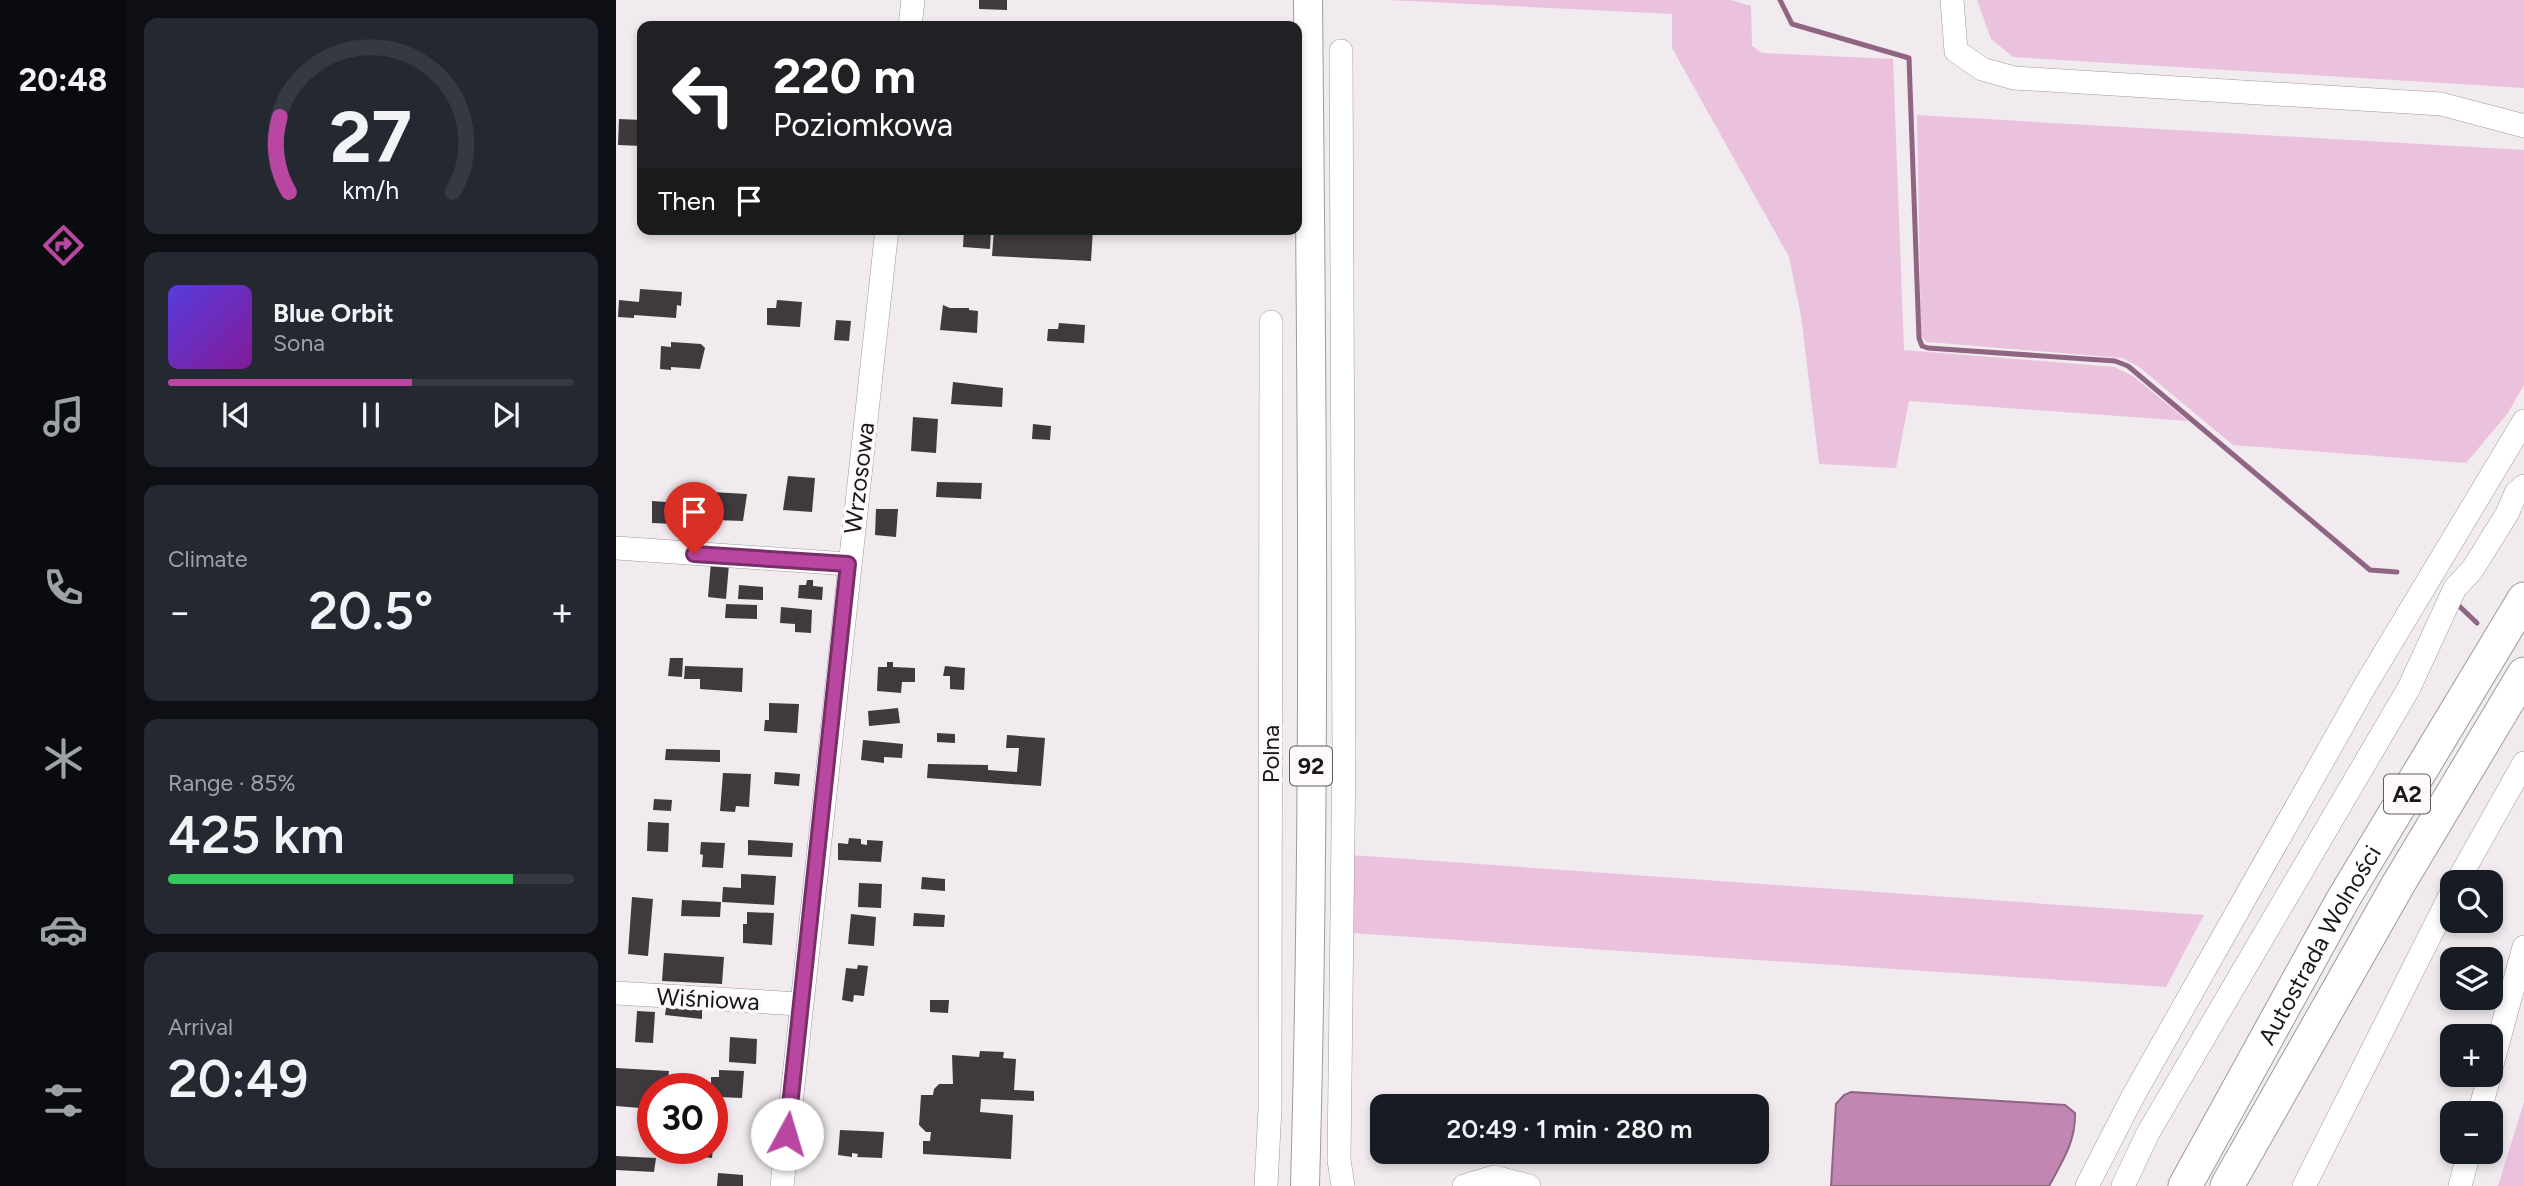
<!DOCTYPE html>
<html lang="en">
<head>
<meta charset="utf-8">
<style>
	body { margin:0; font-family:Figtree,sans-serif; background:#242831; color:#f1f3f6; height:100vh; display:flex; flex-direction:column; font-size:26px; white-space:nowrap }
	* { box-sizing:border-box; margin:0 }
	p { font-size:23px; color:#9ea1a6 }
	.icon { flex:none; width:38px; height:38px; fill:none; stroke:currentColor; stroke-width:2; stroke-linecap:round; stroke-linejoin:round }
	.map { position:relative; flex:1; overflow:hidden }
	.details { display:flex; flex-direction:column; gap:18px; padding:18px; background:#0d0f14; width:490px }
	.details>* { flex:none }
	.hud { position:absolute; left:21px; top:21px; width:665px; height:214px; border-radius:14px; box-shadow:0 4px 10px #0003; background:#202124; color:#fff; overflow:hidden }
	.controls { position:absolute; left:1824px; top:870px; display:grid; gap:14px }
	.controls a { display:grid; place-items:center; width:63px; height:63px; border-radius:14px; background:#171b24; box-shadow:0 4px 10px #0003; font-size:35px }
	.speed { position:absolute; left:21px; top:1073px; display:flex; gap:14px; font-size:35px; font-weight:700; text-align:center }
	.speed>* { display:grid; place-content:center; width:91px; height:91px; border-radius:50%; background:#171b24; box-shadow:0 4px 10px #0003; line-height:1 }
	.speed .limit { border:10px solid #d22; background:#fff; color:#111 }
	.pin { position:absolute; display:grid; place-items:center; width:60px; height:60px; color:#fff; margin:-72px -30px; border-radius:50% 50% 50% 0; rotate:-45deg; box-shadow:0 0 7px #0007 }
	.pin .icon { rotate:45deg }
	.me { position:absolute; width:77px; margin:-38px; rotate:6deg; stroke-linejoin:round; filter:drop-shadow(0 0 5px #0008) }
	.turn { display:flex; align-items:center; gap:24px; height:147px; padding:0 21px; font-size:32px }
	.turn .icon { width:91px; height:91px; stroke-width:2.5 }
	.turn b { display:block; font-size:49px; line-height:60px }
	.then { display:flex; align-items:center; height:66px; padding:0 21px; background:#0003; gap:14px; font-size:26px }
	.big { font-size:52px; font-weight:600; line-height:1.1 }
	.details .card { flex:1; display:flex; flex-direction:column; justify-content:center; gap:10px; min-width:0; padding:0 24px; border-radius:14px; background:#242831 }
	.details .dial { align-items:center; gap:0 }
	.dial svg { height:182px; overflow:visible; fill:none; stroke:#363941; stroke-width:7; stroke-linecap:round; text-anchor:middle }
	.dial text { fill:#f1f3f6; stroke:none }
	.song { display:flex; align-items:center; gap:21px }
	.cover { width:84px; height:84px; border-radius:10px; background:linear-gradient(135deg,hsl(250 70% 55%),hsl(290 70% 35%)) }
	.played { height:7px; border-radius:4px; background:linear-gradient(90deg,#b947a1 60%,#363941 60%) }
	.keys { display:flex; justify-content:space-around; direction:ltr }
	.heat { display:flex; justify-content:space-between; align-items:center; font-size:38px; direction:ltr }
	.charge { height:10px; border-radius:5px; background:linear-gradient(90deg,#34c759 85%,#363941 0) }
	.trip { position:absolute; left:754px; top:1094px; width:399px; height:70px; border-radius:14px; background:#171b24; box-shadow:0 4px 10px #0003; font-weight:600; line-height:70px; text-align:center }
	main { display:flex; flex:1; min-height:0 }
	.tab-bar { display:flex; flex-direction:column; width:126px; justify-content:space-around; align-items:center; background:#090b0e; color:#9ea1a6 }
	.tab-bar .icon { width:49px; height:49px }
	.tab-bar .on { color:#b947a1 }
	.tab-bar b { font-size:32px; color:#f1f3f6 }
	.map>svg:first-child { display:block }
	.green { fill:#eac2de }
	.water { fill:#c186b1; stroke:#8f6583; stroke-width:2 }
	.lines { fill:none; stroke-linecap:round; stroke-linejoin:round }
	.stream { stroke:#8f6583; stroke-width:5 }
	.building { fill:#3e3a3d }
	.minor-casing { stroke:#9f9a9e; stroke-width:24 }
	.major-casing { stroke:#9f9a9e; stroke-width:30 }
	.highway-casing { stroke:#9f9a9e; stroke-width:35 }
	.minor { stroke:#fff; stroke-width:23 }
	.major { stroke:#fff; stroke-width:28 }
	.highway { stroke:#fff; stroke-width:33 }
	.route-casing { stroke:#782e69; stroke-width:18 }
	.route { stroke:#b947a1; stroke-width:12 }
	.labels { text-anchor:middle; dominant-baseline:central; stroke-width:7; stroke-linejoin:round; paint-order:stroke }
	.shield { fill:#fef9fd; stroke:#5e5b5d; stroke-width:2 }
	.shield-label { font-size:23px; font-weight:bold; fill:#191718 }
	.street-label { font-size:24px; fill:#191718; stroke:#fef9fd }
</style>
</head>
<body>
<main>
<nav class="tab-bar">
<b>20:48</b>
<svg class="icon on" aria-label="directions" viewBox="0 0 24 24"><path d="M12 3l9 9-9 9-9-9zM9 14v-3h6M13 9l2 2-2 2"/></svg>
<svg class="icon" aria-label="music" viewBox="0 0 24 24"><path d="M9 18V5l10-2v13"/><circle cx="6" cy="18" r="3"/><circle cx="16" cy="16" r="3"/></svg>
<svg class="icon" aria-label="phone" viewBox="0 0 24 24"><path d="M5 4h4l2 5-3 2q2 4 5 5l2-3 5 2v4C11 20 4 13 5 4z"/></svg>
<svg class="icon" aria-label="climate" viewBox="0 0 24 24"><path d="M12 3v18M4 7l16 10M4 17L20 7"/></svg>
<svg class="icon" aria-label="car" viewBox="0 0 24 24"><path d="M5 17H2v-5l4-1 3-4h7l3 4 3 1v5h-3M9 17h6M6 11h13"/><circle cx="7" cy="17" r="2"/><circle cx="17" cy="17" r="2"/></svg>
<svg class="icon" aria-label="filters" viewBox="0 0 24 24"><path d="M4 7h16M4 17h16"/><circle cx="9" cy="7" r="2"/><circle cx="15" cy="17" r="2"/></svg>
</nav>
<section class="details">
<div class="card dial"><svg viewBox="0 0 100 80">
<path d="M14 69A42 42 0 1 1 86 69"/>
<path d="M14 69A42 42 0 0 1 10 36" stroke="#b947a1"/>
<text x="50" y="56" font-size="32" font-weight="700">27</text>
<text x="50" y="72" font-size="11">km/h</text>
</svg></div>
<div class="card">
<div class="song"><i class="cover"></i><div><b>Blue Orbit</b><p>Sona</p></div></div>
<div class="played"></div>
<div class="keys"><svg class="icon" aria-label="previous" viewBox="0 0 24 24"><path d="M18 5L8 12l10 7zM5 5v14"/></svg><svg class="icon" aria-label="pause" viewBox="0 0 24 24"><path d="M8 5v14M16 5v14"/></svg><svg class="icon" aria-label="next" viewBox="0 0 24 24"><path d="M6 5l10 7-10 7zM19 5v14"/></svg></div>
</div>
<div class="card"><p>Climate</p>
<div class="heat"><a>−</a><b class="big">20.5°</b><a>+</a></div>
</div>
<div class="card"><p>Range · 85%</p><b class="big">425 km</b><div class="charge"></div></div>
<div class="card"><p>Arrival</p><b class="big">20:49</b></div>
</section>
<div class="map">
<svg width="1908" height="1186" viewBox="0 0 1908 1186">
	<rect width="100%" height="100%" fill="#f1ebef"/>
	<g class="green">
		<path d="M773,0H1115L1135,6L1136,46L1146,53L1277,59L1288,350L1499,367L1517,376L1572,421L1293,401L1280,468L1203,464L1185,316L1173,257L1056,48V14Z"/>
		<path d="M1361,0H1908V88L1397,57L1375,39Z"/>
		<path d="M1301,115L1908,150V385L1892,413L1850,463L1617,445L1522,366L1506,358L1311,342L1305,336Z"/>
		<path d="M734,855L1588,915L1550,987L735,933Z"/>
		<path d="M1908,1102V1186H1882Z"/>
	</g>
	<path class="water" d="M1235,1092L1449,1105L1459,1113C1460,1141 1446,1162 1433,1186H1215L1220,1104L1228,1095Z"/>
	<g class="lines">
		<g class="stream">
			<path d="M1164,0L1176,24L1293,58L1303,338L1306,346L1312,348L1499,361L1512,366L1754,570L1781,572"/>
			<path d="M1840,603L1861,623"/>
		</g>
	</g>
	<g class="building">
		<path d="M363,0H391V10L363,9Z"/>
		<path d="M3,119L26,120V146L2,145Z"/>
		<path d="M348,229H375L374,249L347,247Z"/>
		<path d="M378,229H477L475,261L376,256Z"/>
		<path d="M24,289L66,292L65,306L61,305L60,318L18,315V318L2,317L3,300L23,302Z"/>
		<path d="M161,300L186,302L184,327L151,325V308H160Z"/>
		<path d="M327,305L334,308H353V310L362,311L361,333L324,330Z"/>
		<path d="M220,320L235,321L233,341L218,340Z"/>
		<path d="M443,323L469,325L468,343L431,341L432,329H442Z"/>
		<path d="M55,342L85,344L89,348L84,369L55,367V370L44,369L45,346L55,347Z"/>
		<path d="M337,382L387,388L386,407L335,404Z"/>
		<path d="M297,417L322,419L320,453L295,451Z"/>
		<path d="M417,424L435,426L434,440L416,439Z"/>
		<path d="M172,476L199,478L196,512L167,510Z"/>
		<path d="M321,482L366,483L365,499L320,497Z"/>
		<path d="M78,491L131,494L127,521L99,520V523L59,521V524L36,523V501L77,504Z"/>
		<path d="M260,509H282L280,537L259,535Z"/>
		<path d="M95,562L113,564L110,599L92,597Z"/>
		<path d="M191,580H197V586L207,587L206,600L182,598L183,585H190Z"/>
		<path d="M123,585L147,587V600L122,599Z"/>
		<path d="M110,604L141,605V619L109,618Z"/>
		<path d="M165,607L196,610L195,633L179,632V624L164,623Z"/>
		<path d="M54,658H67L66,677L52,676Z"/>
		<path d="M271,662H277V667L299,668V682H286L285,693L261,691L262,667H271Z"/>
		<path d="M69,666L127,668L126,692L84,689V679H68Z"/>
		<path d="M329,666L349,668L348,690L334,689V676H327Z"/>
		<path d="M153,703L183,704L181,733L148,731L149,720H153Z"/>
		<path d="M282,708L284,723L253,726L252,711Z"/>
		<path d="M321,733L339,734V743L321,742Z"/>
		<path d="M391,735L429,738L425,786L311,778L312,764L372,765V770L401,772L403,748H390Z"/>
		<path d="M247,740L287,744L286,758L268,757V763L245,760Z"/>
		<path d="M50,749L104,750V762L49,760Z"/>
		<path d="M159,772L184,774L183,786L158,784Z"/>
		<path d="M107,773L135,774L133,807L120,806L119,812L104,811Z"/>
		<path d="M38,799L56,800L55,811L37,810Z"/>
		<path d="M32,822L53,823L52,852L31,851Z"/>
		<path d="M233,838L245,839V844L251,845V840L267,841L265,862L222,860V843L232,844Z"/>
		<path d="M132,840L177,843L176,857L132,855Z"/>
		<path d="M85,842L109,843L107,868L86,867L87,855L84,854Z"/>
		<path d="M125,874L160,876L158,905L106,902L107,887L125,888Z"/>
		<path d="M306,877L329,879V891L305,889Z"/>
		<path d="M243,883L266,884L265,908L242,907Z"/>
		<path d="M16,897L37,899L32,956L12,954Z"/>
		<path d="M66,900L105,902L104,917L65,916Z"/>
		<path d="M131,912L158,913L156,945L127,943V924H131Z"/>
		<path d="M298,913L329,915L328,927L297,926Z"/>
		<path d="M235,914L260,917L258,946L232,944Z"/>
		<path d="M48,953L108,957L106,984L46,981Z"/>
		<path d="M242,965L252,966L248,996L238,995L237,1002L226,1000L230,968L241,969Z"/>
		<path d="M314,1000H333L332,1013L314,1012Z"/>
		<path d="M51,1002L86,1007V1019L49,1015Z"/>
		<path d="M21,1011L39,1012L37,1043L19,1042Z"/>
		<path d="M114,1037L141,1039L140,1064L113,1062Z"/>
		<path d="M364,1051L388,1052L387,1058L400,1059L398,1090L418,1091V1101L365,1099L364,1112L397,1115L395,1159L307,1154V1141H314L315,1132H310L303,1125L305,1095H317L318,1089L323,1084H337L336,1055L363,1057Z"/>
		<path d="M0,1068L53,1071L51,1088H37V1109L0,1106Z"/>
		<path d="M103,1070L128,1071L126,1098L102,1097V1090L95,1088V1077H103Z"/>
		<path d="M224,1130L268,1132L266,1158L241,1157L242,1154L236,1153V1157L222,1155Z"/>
		<path d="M78,1148H97L96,1158L77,1156Z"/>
		<path d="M0,1156L40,1158L38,1172L0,1170Z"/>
		<path d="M102,1173L127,1175V1186H101Z"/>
	</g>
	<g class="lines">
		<defs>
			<g id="minor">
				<path d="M1336,0L1340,51L1366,69L1398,78L1825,104L1908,126"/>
				<path d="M294,26L297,0"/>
				<path d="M725,51L728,754L723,1160L727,1186"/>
				<path d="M0,548L232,564"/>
				<path d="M1841,882L1908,763"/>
				<path d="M0,993L184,1004"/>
				<path d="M1874,1072L1908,947"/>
				<path d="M1863,1113L1874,1074"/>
				<path d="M166,1186L271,229"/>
				<path d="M650,1186L654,1108L655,322"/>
				<path d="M848,1186L878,1177L913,1186"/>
				<path d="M1471,1186L1516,1098L1750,684L1908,421"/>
				<path d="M1507,1186L1532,1133L1793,688L1839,588L1856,570L1891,514L1900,493L1908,486"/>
				<path d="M1688,1186L1836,892"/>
				<path d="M1844,1186L1853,1152"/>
			</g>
			<path id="major" d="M689,1186C700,791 696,395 692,0"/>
			<g id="highway">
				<path id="s1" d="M1569,1186L1726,901L1908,599"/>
				<path d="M1611,1186L1783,883L1908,674"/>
			</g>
		</defs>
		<use href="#minor" class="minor-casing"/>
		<use href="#major" class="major-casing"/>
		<use href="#highway" class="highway-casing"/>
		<use href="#minor" class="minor"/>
		<use href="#major" class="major"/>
		<use href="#highway" class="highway"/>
	</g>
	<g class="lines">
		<defs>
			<path id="route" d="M78,554L232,564L171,1134"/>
		</defs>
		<use href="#route" class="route-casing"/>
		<use href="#route" class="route"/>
	</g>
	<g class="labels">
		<g class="shield">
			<rect x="674" y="746.5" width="42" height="39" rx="5"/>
			<rect x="1768" y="774.5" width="46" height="39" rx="5"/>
		</g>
		<g class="shield-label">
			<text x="695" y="766">92</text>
			<text x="1791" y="794">A2</text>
		</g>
		<g class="street-label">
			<text transform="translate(243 478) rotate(-83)">Wrzosowa</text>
			<text transform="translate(654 754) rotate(-90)">Polna</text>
			<text stroke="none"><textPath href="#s1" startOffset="276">Autostrada Wolności</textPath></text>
			<text transform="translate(92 999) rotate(3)">Wiśniowa</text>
		</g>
	</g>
</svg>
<div class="controls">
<a><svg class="icon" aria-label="search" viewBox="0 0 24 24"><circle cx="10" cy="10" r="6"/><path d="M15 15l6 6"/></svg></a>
<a><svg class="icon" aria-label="layers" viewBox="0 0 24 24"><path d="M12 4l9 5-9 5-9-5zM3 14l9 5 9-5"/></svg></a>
<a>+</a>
<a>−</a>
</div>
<div class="speed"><div class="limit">30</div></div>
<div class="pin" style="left:78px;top:554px;background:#d93025"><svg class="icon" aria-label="arrive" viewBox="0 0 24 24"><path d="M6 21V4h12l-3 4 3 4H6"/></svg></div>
<svg class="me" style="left:171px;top:1134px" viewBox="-20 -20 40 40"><circle r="19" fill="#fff"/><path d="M0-13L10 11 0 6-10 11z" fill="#b947a1"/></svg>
<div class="trip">20:49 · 1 min · 280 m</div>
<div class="hud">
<div class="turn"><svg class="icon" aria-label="left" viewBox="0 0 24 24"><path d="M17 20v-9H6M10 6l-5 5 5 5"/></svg><div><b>220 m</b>Poziomkowa</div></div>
<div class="then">Then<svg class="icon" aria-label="arrive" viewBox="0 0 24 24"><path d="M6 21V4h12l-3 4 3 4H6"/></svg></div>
</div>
</div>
</main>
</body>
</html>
